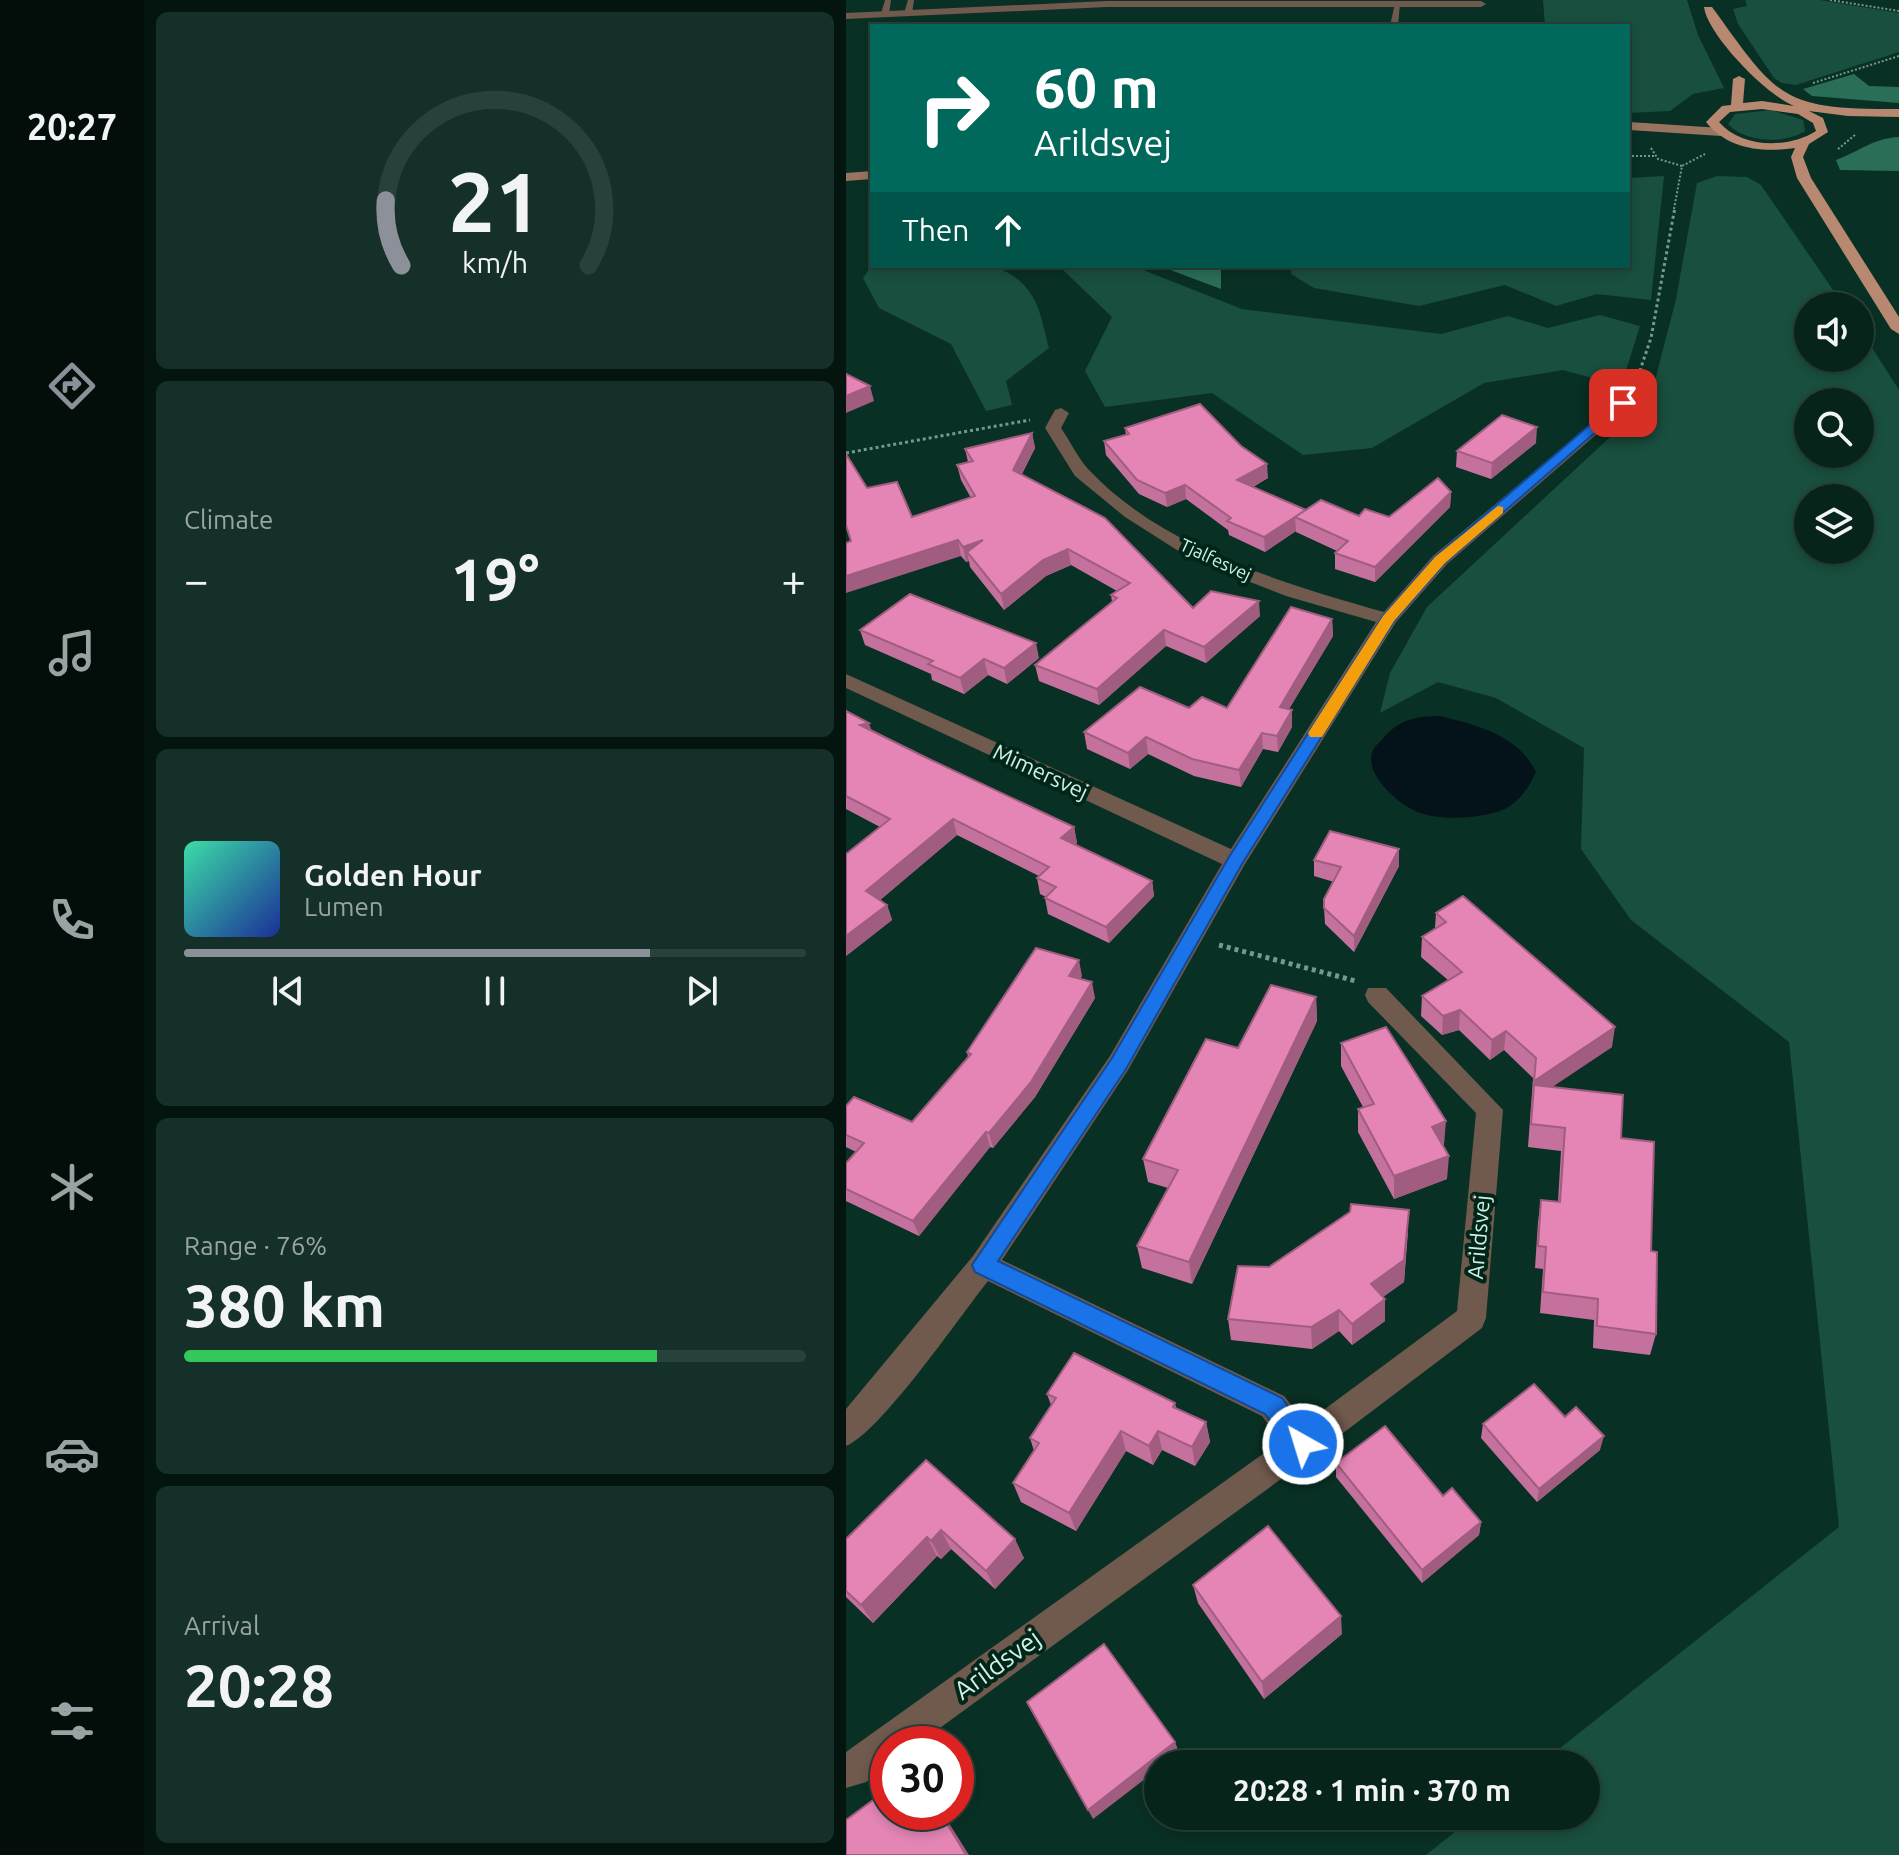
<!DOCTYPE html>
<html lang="en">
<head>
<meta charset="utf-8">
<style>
	body { margin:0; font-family:Ubuntu,sans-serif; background:#153028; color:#f1f3f6; height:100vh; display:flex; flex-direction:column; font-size:30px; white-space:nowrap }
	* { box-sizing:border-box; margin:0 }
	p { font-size:26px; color:#98a4a3 }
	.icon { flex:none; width:44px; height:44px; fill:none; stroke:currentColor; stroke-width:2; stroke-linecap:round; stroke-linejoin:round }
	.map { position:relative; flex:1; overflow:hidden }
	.drawer { display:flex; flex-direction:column; gap:12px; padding:12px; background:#04140f; width:702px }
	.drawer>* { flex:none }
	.top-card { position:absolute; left:24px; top:24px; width:760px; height:244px; border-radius:0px; box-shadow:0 4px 12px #0003,0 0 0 2px #28413a; background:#00695c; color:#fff; overflow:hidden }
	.buttons { position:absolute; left:948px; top:292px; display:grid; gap:16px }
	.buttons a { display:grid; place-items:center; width:80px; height:80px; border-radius:50%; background:#07241b; box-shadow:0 4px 12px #0003,0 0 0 2px #28413a; font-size:40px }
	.speed { position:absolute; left:24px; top:1726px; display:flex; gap:16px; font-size:40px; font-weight:700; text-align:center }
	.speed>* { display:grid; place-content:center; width:104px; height:104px; border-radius:50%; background:#07241b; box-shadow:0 4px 12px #0003,0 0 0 2px #28413a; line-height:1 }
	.speed .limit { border:12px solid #d22; background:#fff; color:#111 }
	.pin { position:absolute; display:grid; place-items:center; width:68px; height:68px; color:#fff; margin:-34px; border-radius:16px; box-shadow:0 4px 12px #0006 }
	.me { position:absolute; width:88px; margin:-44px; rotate:321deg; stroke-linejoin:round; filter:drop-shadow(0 0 6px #0008) }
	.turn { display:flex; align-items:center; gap:28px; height:168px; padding:0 32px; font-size:36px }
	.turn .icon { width:104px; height:104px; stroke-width:2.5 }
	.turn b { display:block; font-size:56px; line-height:68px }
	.then { display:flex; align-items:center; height:76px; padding:0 32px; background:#0003; gap:16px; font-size:30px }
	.big { font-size:60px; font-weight:700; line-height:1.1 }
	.drawer .widget { flex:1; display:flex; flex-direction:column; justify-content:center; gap:12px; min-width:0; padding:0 28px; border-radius:12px; background:#153028 }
	.drawer .dial { align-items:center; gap:0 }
	.dial svg { height:208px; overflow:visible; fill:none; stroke:#28413a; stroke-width:7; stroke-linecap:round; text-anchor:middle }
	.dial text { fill:#f1f3f6; stroke:none }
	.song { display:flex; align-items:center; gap:24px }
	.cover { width:96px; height:96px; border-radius:12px; background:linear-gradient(135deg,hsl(160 70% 55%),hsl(230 70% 35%)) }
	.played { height:8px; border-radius:4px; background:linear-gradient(90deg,#8c9099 75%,#28413a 75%) }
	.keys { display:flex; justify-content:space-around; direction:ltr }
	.heat { display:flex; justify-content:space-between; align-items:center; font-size:44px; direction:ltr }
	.charge { height:12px; border-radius:6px; background:linear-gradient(90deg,#34c759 76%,#28413a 0) }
	.trip { position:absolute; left:298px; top:1750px; width:456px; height:80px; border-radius:40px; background:#07241b; box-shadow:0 4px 12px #0003,0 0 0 2px #28413a; font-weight:700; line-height:80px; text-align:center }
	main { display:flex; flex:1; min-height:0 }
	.dock { display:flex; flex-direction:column; width:144px; justify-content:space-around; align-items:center; background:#030e0b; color:#98a4a3 }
	.dock .icon { width:56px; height:56px }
	.dock .active { color:#8c9099 }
	.dock b { font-size:36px; color:#f1f3f6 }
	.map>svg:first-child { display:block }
	.green { fill:#194f3e; fill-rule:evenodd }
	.forest { fill:#2a6e58 }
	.water { fill:#04131a }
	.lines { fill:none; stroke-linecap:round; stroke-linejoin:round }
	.path-far2 { stroke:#75998d; stroke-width:2; stroke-dasharray:2 2; stroke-linecap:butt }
	.path-far1 { stroke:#75998d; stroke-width:3; stroke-dasharray:3 3; stroke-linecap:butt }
	.path { stroke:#75998d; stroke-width:5; stroke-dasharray:4 4; stroke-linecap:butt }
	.lane { fill:#70594d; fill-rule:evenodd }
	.street { fill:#70594d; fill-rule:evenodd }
	.secondary { fill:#997461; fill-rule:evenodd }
	.primary { fill:#b88970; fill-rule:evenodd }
	.wall { fill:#c4729d }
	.shaded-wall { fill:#a05d7f }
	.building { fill:#e485b6; stroke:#a05d7f; stroke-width:2 }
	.route { fill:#1a73e8; stroke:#114b97; stroke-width:2 }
	.slow { fill:#f59e0b }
	.labels { text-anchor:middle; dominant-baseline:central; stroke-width:8; stroke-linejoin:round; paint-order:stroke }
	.far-street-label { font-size:18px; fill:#d0f1e4; stroke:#00261a }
	.street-label { font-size:22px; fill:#d0f1e4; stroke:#00261a }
	.near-street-label { font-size:26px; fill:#d0f1e4; stroke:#00261a }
</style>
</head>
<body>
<main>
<nav class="dock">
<b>20:27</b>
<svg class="icon active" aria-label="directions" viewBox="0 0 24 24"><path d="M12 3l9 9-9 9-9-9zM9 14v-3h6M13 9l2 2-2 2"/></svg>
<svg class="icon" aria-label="music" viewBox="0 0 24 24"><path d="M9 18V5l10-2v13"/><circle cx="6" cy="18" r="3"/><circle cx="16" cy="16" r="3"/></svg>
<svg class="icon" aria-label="phone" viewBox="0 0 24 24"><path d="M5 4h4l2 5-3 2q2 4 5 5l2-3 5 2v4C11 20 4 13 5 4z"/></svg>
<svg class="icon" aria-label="climate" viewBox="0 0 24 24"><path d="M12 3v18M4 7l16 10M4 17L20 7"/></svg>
<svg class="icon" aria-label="car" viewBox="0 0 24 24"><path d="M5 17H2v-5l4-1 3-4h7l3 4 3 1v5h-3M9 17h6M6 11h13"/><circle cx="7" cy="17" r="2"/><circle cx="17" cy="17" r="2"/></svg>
<svg class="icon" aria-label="filters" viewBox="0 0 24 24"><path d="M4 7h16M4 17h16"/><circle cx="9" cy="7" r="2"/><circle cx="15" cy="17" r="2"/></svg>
</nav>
<section class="drawer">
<div class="widget dial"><svg viewBox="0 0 100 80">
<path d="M14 69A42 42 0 1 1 86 69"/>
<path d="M14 69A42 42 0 0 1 8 44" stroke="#8c9099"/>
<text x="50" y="56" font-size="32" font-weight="700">21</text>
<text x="50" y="72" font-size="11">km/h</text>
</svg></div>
<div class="widget"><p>Climate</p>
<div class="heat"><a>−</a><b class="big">19°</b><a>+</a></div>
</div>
<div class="widget">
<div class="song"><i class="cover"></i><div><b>Golden Hour</b><p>Lumen</p></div></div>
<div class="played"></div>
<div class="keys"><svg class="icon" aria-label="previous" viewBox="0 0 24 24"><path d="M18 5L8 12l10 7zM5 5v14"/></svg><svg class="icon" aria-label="pause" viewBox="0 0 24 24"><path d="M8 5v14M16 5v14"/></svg><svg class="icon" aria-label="next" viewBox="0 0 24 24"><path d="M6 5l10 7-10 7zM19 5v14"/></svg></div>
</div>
<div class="widget"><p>Range · 76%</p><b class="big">380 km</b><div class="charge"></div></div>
<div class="widget"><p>Arrival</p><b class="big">20:28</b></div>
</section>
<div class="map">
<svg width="1053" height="1855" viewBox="0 0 1053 1855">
	<rect width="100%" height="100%" fill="#093024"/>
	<g class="green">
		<path d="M697,0H841L852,35L878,88L847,94L824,111L782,113V26H699Z"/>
		<path d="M899,0H974L1053,13V52L950,85L936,83L928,78L892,24L887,9L901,6Z"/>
		<path d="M925,110L957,120L959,131C939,144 899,143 882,124L889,114Z"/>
		<path d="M818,176L805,300L751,294L710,306L659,285L573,306L468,288L445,274L446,266H782V178Z"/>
		<path d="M871,176L901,177L915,185L998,306H962V358H1014V329L1053,390V1855H580L629,1816H740V1764H694L993,1527L943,1042L785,920L735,849L738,748L650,698L592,682L534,713L544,673L581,607L804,400L830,299L851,183ZM962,402H1014V454H962ZM962,498H1014V550H962Z"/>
		<path d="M26,265L147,266C190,282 193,308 203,348L160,381L166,405L140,411L105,344L33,308L17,278Z"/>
		<path d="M213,266H287L396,309L595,334L662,316L702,328L754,315L794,326L775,386L717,370L638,383L526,448L457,455L366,393L259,407L239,371L266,317Z"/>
	</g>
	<g class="forest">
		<path d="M1008,74L1023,86L1053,87V103L966,96L957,89Z"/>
		<path d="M1053,137V171L994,170L990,160C1014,151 1028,138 1053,137Z"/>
		<path d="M314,266H375V289Z"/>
	</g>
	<path class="water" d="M594,716C631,725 672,735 690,772C683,786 677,797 664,806C644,819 597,821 574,813C554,806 516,774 527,750C529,746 536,740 539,736C555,719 571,716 594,716Z"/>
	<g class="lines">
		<g class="path-far2">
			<path d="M984,0L1053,11"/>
			<path d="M967,83L1053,56"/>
			<path d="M805,148L812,159L836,166"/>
			<path d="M992,149L1009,135"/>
			<path d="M782,156H809"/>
			<path d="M828,209L836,166L859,154"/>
		</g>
		<g class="path-far1">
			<path d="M788,388L805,338L829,207"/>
			<path d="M0,453L184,420"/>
		</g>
		<path class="path" d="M373,945L510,981"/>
		<g class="lane">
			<path d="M39,0H45L43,14L39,16L35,14Z"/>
			<path d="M62,0H68L66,13L62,15L58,13Z"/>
			<path d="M549,3L554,4L552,26H544Z"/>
		</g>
		<g class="street">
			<path d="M261,1H635L640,4L635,7H261L0,19V13Z"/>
			<path d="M777,398L785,403L783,406L601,564L550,622L399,864L282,1070L156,1260L438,1396L460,1423L611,1311L630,1113L522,1002L519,995L522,988H540L657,1110L640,1318L636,1328L468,1455L72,1744H42V1766L20,1782L0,1788V1752L435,1441L416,1416L142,1281C114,1316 35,1432 0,1446V1409L127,1256L264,1056L376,864L0,688V674L385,849L530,622L440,596L345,559L279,517L229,476L199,428L209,410L215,408L223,413L215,428C224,441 232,458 242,469C317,549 437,583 538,612L587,556Z"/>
		</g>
		<g class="secondary">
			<path d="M783,122L875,128L881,132L875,136L783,130Z"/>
			<path d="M26,171V179L0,181V173Z"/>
		</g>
		<path class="primary" d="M858,7H866C932,98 935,110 1053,109V117L1002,116L963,111L977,118L982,132L963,144L957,157L965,178L1053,317V334L1045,329L951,178L945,157L949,148C917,153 881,149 860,122L876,106L885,105L887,79L893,76L899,79L897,103L916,101L948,106C920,95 861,34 858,7ZM916,109L952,114L967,123L970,131C942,149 895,148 873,122L884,112Z"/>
	</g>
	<g class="wall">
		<path d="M279,428L422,478L407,487L460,510L513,516L543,517L605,492L604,507L529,582L489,569V553L491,551L450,532V531L419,552L383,535L382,530L340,499L321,507L293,494L260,455L258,441L280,435Z"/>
		<path d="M186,433L189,448L176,474L347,608L414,616L360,663L320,646L253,705L193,681L189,665L266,602L265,595L271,591L225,565L200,576L158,610L124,567L123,561L120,562L115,556L5,541L0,528V454L21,488L66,517L125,498L115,480L111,465L122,462L119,449Z"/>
		<path d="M690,443L645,479L610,467L611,451Z"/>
		<path d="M486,619L487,636L443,709L446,710V727L432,752L417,749L395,787L348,776L302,754L284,769L241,749L238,732L343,708H381Z"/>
		<path d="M14,630L193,658L161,684L142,675L118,694L86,680L85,674L19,645Z"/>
		<path d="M0,711L26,730L83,759L228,827L231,843L229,845L306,881L308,896L263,943L202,914L199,898L200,897L194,894L191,878L193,876L111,835L34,900L41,905L46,920L0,956L34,827L0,809Z"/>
		<path d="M468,860L553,866L508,952L479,924L478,908L488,882L468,876Z"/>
		<path d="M590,913L766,1047L705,1087L775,1138L805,1251L810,1334L804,1355L747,1348L748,1320L694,1313L697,1269L689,1268L692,1222L695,1200L712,1202L715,1151L682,1147L687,1078L658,1050L644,1060L613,1030L596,1035L575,1016L576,996L602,980L575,957L576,937L589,928Z"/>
		<path d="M236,976L234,979L249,998L189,1097L147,1148L144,1147L73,1236L0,1201V1163L10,1152L0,1147V1106L66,1122L122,1057L121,1052Z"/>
		<path d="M470,997L471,1021L346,1284L296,1268L291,1246L322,1188L302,1182L297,1159L392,1048Z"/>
		<path d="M495,1043L598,1145H597L601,1179L548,1199L512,1132V1109L517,1107L495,1066Z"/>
		<path d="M562,1232L558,1282L537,1297L539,1299V1321L506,1345L493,1331L466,1349L385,1340L382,1319L423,1267Z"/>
		<path d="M201,1394L329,1403L330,1408L360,1422L364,1442L349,1466L316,1450L307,1465L280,1451L230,1531L175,1502L167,1483L188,1451L184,1438L205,1405Z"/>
		<path d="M719,1417L754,1450L691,1502L635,1438L637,1424Z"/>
		<path d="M80,1460L178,1558L149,1589L105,1549L95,1559L91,1556L27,1623L0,1597V1539Z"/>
		<path d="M490,1463L597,1496L635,1522L633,1535L576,1583L490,1477Z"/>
		<path d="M347,1585L496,1634L418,1699L352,1603Z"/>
	</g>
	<g class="shaded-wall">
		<path d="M24,386L28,401L0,413V396Z"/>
		<path d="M691,427L690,443L645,479L646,463Z"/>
		<path d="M186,433L189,448L170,485L167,470Z"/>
		<path d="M421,464L422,478L392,494L391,480Z"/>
		<path d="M339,485L340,499L321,507L319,493Z"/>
		<path d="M605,492L604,507L529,582V567Z"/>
		<path d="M460,510L449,517L450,531L419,552L418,537Z"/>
		<path d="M112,540L115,556L0,593V576Z"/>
		<path d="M137,540L121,552L123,561L120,562L117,547Z"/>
		<path d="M222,549L225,565L200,576L158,610L155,594L197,560Z"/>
		<path d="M413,601L414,616L360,663L358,647Z"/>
		<path d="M486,619L487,636L434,724V707Z"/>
		<path d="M318,630L320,646L253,705L251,689Z"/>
		<path d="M190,643L193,658L161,684L158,668Z"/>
		<path d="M138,659L142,675L118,694L114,678Z"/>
		<path d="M446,710V727L432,752L431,736Z"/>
		<path d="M23,723L28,738L14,725Z"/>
		<path d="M416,733L417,749L395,787L393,770Z"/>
		<path d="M300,737L302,754L284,769L282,753Z"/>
		<path d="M107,819L111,835L26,907L20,891Z"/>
		<path d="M228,827L231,843L218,854L215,838Z"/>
		<path d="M553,849V866L508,952V936Z"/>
		<path d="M306,881L308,896L263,943L260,927Z"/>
		<path d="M41,905L46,920L0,956V936Z"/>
		<path d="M233,960L236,976L227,992L223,976Z"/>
		<path d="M246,982L249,998L189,1097L147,1148L143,1133Z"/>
		<path d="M470,997L471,1021L346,1284L343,1262Z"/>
		<path d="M614,1010L613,1030L596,1035L597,1016Z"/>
		<path d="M769,1027L766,1047L687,1100L688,1085L686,1100L688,1081Z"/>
		<path d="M660,1031L658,1050L644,1060L646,1040Z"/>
		<path d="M600,1121L598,1145L585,1150L586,1127Z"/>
		<path d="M140,1132L144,1147L73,1236L67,1221Z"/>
		<path d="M603,1156L601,1179L548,1199V1176Z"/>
		<path d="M563,1210L558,1282L525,1305V1284Z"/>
		<path d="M539,1299V1321L506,1345V1324Z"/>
		<path d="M493,1310V1331L466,1349L465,1327Z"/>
		<path d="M360,1422L364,1442L349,1466L346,1447Z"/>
		<path d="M275,1431L280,1451L230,1531L223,1513Z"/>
		<path d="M312,1431L316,1450L307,1465L303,1446Z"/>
		<path d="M758,1436L754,1450L691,1502L693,1489Z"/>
		<path d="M635,1522L633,1535L576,1583V1570Z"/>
		<path d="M95,1530L105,1549L95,1559L85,1541Z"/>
		<path d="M81,1537L91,1556L27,1623L15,1605Z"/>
		<path d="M169,1539L178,1558L149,1589L140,1571Z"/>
		<path d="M495,1616L496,1634L418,1699L416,1682Z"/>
		<path d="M329,1742L333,1752L318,1764H312V1769L247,1819L242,1810Z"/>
		<path d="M94,1812H96L123,1855H120Z"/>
	</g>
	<g class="building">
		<path d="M0,374L24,386L0,396Z"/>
		<path d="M354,404L395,446L421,464L391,480L460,510L418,537L381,521L385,518L339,485L319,493L291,480L258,441L283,434L279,428Z"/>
		<path d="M656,415L691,427L646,463L611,451Z"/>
		<path d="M186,433L167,470L259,518L347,608L365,591L413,601L358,647L318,630L251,689L189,665L271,598L265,595L284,583L222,549L197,560L155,594L121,552L137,540L117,547L112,540L0,576V543L5,541L0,525V454L21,488L51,482L66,517L129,496L111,465L127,461L119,449Z"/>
		<path d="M592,478L605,492L529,567L489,553L502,541L449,517L475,500L513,516L519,509L543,517Z"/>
		<path d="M64,594L190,643L158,668L138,659L114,678L82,664L87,661L14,630Z"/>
		<path d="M445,607L486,619L434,707L446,710L431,736L416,733L393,770L346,759L300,737L282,753L238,732L294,687L343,708L356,697L381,708Z"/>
		<path d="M0,711L23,723L14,725L83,759L228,827L215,838L306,881L260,927L199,898L210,887L191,878L203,867L107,819L20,891L41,905L0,936V854L44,819L0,796Z"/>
		<path d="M484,831L553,849L508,936L478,908V899L495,867L468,860Z"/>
		<path d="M617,896L769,1027L688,1081L690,1058L660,1031L646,1040L614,1010L597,1016L576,996L616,972L576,937L600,922L590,913Z"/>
		<path d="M190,948L233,960L223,976L246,982L185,1082L143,1133L140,1132L67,1221L0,1189V1163L18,1143L0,1135V1106L8,1097L66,1122L125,1054L121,1052Z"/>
		<path d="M425,985L470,997L343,1262L291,1246L332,1170L297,1159L360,1039L392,1048Z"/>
		<path d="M540,1027L600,1121L586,1127L603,1156L548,1176L512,1109L528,1104L495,1043Z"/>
		<path d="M688,1085L777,1095L775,1138L808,1142L805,1251L811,1252L810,1334L751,1326L752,1299L697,1292L700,1247L692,1246L695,1200L714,1202L719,1128L685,1124Z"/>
		<path d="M505,1204L563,1210L558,1260L525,1284L539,1299L506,1324L493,1310L465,1327L382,1319L392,1266L423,1267L504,1212Z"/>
		<path d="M228,1353L329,1403L327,1407L360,1422L346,1447L312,1431L303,1446L275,1431L223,1513L167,1483L193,1443L184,1438L210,1398L201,1394Z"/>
		<path d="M688,1384L719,1417L730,1407L758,1436L693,1489L637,1424Z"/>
		<path d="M539,1426L597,1496L606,1488L635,1522L576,1570L490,1463Z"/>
		<path d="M80,1460L169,1539L140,1571L95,1530L85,1541L81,1537L15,1605L0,1591V1539Z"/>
		<path d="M422,1526L495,1616L416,1682L347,1585Z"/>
		<path d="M258,1644L329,1742L242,1810L181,1702Z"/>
		<path d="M42,1789V1812H94L120,1855H0V1820Z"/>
	</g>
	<path class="route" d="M772,401L783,403L599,563L548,621L396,864L280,1069L152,1261L436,1398L469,1444L466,1452L457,1455L449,1452L419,1414L129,1272L126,1265L266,1058L383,857L537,616L589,557Z"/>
	<path class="slow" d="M652,506L657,507V513L599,563L548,621L476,737H464L462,733L537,616L589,557Z"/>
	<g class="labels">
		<g class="far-street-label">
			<text transform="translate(370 559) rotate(25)">Tjalfesvej</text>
		</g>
		<g class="street-label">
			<text transform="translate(195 771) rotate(25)">Mimersvej</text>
			<text transform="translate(632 1237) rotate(-85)">Arildsvej</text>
		</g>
		<g class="near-street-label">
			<text transform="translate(151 1664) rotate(-36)">Arildsvej</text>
		</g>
	</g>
</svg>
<div class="buttons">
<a><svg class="icon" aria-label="sound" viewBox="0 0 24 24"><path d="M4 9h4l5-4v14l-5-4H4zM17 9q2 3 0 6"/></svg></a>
<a><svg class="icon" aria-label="search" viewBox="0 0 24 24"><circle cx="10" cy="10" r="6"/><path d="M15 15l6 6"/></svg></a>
<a><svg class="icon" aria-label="layers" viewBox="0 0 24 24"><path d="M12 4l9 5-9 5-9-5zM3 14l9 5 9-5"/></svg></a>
</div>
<div class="speed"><div class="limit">30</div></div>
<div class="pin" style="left:777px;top:403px;background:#d93025"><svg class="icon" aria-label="arrive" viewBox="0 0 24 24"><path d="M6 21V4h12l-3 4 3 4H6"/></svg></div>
<svg class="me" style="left:457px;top:1444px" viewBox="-20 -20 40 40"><circle r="17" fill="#1a73e8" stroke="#fff" stroke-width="3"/><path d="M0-11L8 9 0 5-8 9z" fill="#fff"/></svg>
<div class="trip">20:28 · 1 min · 370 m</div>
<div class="top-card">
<div class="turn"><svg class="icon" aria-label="right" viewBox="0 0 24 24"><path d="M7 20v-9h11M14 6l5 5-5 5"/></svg><div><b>60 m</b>Arildsvej</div></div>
<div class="then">Then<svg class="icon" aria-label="ahead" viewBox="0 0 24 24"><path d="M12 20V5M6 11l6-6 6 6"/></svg></div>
</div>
</div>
</main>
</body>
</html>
